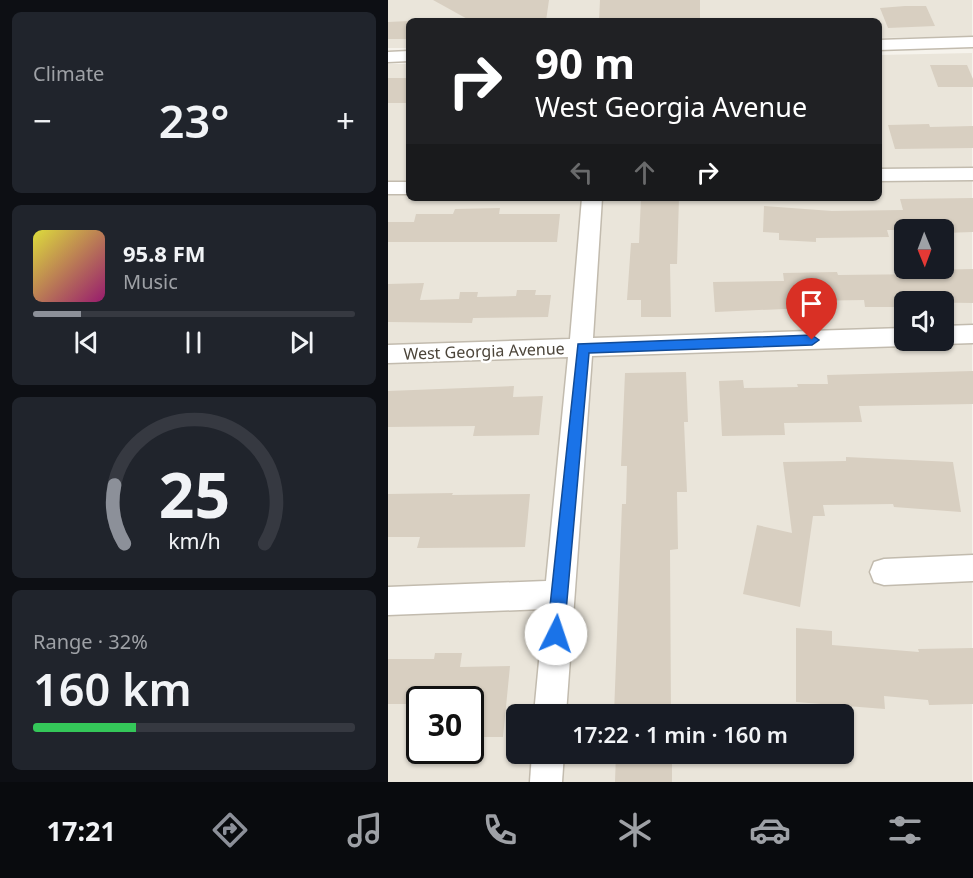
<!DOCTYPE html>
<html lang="en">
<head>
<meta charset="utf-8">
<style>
	body { margin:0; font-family:"Noto Sans",sans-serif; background:#20242c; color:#f1f3f6; height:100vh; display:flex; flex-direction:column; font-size:22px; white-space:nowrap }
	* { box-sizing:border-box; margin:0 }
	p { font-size:20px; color:#9ea1a6 }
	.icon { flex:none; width:33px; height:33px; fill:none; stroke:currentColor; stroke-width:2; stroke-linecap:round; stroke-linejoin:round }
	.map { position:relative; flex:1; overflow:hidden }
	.details { display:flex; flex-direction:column; gap:12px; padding:12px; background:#0d0f14; width:388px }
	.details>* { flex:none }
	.guide { position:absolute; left:18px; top:18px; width:476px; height:183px; border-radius:9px; box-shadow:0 2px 4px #0004; background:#202124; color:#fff; overflow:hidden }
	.needle { width:39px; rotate:179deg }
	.controls { position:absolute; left:506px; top:219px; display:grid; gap:12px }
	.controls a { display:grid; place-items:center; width:60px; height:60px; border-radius:9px; background:#171b24; box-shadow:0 2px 4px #0004; font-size:30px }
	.speed { position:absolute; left:18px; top:686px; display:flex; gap:12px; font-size:30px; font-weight:700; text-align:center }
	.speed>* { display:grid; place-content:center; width:78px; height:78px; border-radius:50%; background:#171b24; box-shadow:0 2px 4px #0004; line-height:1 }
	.speed .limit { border:3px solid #111; border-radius:9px; background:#fff; color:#111 }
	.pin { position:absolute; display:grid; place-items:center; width:51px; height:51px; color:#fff; margin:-62px -26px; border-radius:50% 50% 50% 0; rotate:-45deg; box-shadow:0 0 6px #0007 }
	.pin .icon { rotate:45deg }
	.me { position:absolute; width:66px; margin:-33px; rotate:4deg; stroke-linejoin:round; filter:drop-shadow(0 0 4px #0008) }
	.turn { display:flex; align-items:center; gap:21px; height:126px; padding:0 30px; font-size:27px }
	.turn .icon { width:78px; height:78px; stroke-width:2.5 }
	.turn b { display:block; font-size:42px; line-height:51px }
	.lanes { display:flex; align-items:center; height:57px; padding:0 30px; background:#0003; justify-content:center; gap:30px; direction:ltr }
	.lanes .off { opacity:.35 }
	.big { font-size:45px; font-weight:600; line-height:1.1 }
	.details .tile { flex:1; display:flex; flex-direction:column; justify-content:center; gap:9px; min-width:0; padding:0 21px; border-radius:9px; background:#20242c }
	.details .dial { align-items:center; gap:0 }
	.dial svg { height:156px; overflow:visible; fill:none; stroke:#363941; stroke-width:7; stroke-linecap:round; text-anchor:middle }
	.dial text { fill:#f1f3f6; stroke:none }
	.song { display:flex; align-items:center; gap:18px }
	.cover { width:72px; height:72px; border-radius:9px; background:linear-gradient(135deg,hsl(60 70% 55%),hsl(320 70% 35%)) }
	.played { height:6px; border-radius:3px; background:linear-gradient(90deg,#8c9099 15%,#363941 15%) }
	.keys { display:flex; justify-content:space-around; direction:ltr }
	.heat { display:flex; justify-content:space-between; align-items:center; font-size:33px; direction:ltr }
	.charge { height:9px; border-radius:4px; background:linear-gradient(90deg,#34c759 32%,#363941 0) }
	.trip { position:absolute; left:118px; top:704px; width:348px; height:60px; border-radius:9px; background:#171b24; box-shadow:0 2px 4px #0004; font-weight:600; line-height:60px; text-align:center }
	.tabs { display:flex; height:96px; justify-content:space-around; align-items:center; background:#090b0e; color:#9ea1a6 }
	.tabs .icon { width:42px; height:42px }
	.tabs .current { color:#8c9099 }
	.tabs b { font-size:27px; color:#f1f3f6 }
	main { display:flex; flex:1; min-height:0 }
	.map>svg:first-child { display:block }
	.residential { fill:#eae5da; fill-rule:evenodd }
	.building { fill:#d8cfc1 }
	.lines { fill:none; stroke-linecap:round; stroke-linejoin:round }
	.street-casing { stroke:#c2bbae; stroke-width:3 }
	.street { fill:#fff; fill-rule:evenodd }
	.route { fill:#1a73e8; stroke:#114b97; stroke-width:1.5 }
	.labels { text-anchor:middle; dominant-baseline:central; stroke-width:5; stroke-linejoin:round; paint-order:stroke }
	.street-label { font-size:16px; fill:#4b4439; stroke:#fff }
</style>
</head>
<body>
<main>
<section class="details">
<div class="tile"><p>Climate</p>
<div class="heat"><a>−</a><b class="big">23°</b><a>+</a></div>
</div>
<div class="tile">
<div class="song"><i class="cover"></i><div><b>95.8 FM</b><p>Music</p></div></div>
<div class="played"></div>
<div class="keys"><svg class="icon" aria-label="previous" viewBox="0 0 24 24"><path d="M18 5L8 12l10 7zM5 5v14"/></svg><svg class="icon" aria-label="pause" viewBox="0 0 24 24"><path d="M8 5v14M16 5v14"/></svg><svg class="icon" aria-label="next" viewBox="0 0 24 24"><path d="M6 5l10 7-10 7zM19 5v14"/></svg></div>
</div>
<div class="tile dial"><svg viewBox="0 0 100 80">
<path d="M14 69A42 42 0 1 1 86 69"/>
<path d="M14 69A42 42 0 0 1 9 39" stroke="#8c9099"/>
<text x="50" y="56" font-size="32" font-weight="700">25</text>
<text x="50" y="72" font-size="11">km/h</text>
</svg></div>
<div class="tile"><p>Range · 32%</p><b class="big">160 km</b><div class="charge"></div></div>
</section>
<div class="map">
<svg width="585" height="782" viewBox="0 0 585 782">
	<rect width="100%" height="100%" fill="#f6f3ec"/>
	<g class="residential">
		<path d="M0,0H584V36L491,38L490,21H21V48H0Z"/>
		<path d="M584,53V782H0V64H21V198H490L491,55ZM516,230H555V268H516ZM516,302H555V340H516ZM32,699H82V750H32ZM129,714H456V753H129Z"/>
	</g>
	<g class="building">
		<path d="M45,0H161L158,21H83Z"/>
		<path d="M212,0H312V21H211Z"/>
		<path d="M517,6H538L547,26L500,28L492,8Z"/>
		<path d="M21,21V39H0V22Z"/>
		<path d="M542,65H579L585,79V87H550Z"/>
		<rect x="0" y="78" width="21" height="25"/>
		<path d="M541,124L542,127L585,126V148L507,149L500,125Z"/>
		<path d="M253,198H291L289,264H282L283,317H253V300H239L243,243H251Z"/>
		<path d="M585,198V232L555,233V230H499L501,237L428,238V242L391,240V233L375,232L376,206L444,211L515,210L512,199Z"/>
		<path d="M112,208L111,214H172L169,242H0V222H26L28,214H65L67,209Z"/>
		<path d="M585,269V303L516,302V307H477L476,300L418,301L419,308L327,312L325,282L396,281L395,273L449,272L450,275L541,274L539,270Z"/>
		<path d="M36,283L32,300L71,299L72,292H90L89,297L128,296L129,290H148L147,295H163L160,317L85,318L84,323L0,322V284Z"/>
		<path d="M585,371V404L471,406L474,422L396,423L397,435L334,436L331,381L355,380L356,388L410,387L409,384H440L439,375Z"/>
		<path d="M298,372L300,422H296L299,492H289L290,549L282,550L283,714H226L234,504H238L239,466H233L237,373Z"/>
		<path d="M126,386L125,397L155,396L151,435L85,436L87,426L0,427V391Z"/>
		<path d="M458,457L565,462L573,512L506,507L505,504L435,505L437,516H425L412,607L355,594L369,525L404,533L395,462L458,461Z"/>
		<path d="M65,493L64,495L142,494L137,547L29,548L32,537H0V494Z"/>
		<path d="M408,628L444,631V645L531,652L530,649L585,648V704L541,705L540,700L496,696L497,709L408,702Z"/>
		<path d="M47,653H74L72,667L122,666L115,737H82V699H29L28,704H0V659H46Z"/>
		<path d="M228,753H284V782H227Z"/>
	</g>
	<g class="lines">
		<defs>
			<g id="street">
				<path d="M585,37V47L490,50V40Z"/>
				<path d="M21,51V61L0,62V52Z"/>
				<path d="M585,168V180L490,181V169Z"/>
				<rect x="0" y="182" width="21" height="12"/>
				<path d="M194,198H214L205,338L516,328V340H526L516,346L204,356L178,714H146L156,609L0,615V587L158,581L180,357L0,363V345L182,339Z"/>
				<path d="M585,325V343L555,344L547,340H555V326Z"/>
				<path d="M585,555V581L496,585L486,582L482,572L486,562L496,559Z"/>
				<path d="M144,753H176L174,782H142Z"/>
			</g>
		</defs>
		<use href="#street" class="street-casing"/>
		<use href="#street" class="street"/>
	</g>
	<path class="route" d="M424,335L431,340L424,345L201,353L176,634L174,640L168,642L162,640L159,634L190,344Z"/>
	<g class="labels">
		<g class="street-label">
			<text transform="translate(96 351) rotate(-2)">West Georgia Avenue</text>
		</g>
	</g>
</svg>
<div class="controls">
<a><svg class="needle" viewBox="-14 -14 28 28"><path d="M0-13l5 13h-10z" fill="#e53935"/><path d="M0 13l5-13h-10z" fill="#9ea1a6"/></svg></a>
<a><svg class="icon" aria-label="sound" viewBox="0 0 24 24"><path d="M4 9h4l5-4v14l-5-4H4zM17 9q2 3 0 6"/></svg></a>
</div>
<div class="speed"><div class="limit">30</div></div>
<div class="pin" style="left:424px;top:340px;background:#d93025"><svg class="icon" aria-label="arrive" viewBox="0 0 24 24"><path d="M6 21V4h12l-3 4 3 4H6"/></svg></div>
<svg class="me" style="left:168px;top:634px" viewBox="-20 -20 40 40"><circle r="19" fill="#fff"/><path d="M0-13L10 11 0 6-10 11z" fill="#1a73e8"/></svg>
<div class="trip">17:22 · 1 min · 160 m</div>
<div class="guide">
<div class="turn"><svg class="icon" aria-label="right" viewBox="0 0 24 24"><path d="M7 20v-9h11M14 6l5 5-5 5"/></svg><div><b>90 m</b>West Georgia Avenue</div></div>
<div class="lanes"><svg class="icon off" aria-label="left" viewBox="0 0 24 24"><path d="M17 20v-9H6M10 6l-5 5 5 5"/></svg><svg class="icon off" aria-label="ahead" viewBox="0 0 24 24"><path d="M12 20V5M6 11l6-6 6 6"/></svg><svg class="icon" aria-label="right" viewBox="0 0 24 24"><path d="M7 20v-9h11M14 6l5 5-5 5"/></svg></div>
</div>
</div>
</main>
<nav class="tabs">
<b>17:21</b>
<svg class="icon current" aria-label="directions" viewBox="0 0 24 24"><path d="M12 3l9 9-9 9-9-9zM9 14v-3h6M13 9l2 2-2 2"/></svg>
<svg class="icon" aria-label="music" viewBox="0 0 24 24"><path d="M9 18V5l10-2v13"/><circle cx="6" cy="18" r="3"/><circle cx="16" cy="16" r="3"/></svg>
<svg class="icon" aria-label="phone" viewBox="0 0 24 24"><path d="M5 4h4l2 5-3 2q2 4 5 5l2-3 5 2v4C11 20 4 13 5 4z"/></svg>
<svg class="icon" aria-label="climate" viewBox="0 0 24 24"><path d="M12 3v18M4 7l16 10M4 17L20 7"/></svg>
<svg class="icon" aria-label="car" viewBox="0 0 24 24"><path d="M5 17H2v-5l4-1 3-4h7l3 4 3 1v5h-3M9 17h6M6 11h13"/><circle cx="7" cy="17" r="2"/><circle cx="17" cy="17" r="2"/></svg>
<svg class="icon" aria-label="filters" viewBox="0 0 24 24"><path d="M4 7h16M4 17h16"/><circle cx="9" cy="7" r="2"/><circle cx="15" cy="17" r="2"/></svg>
</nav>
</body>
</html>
